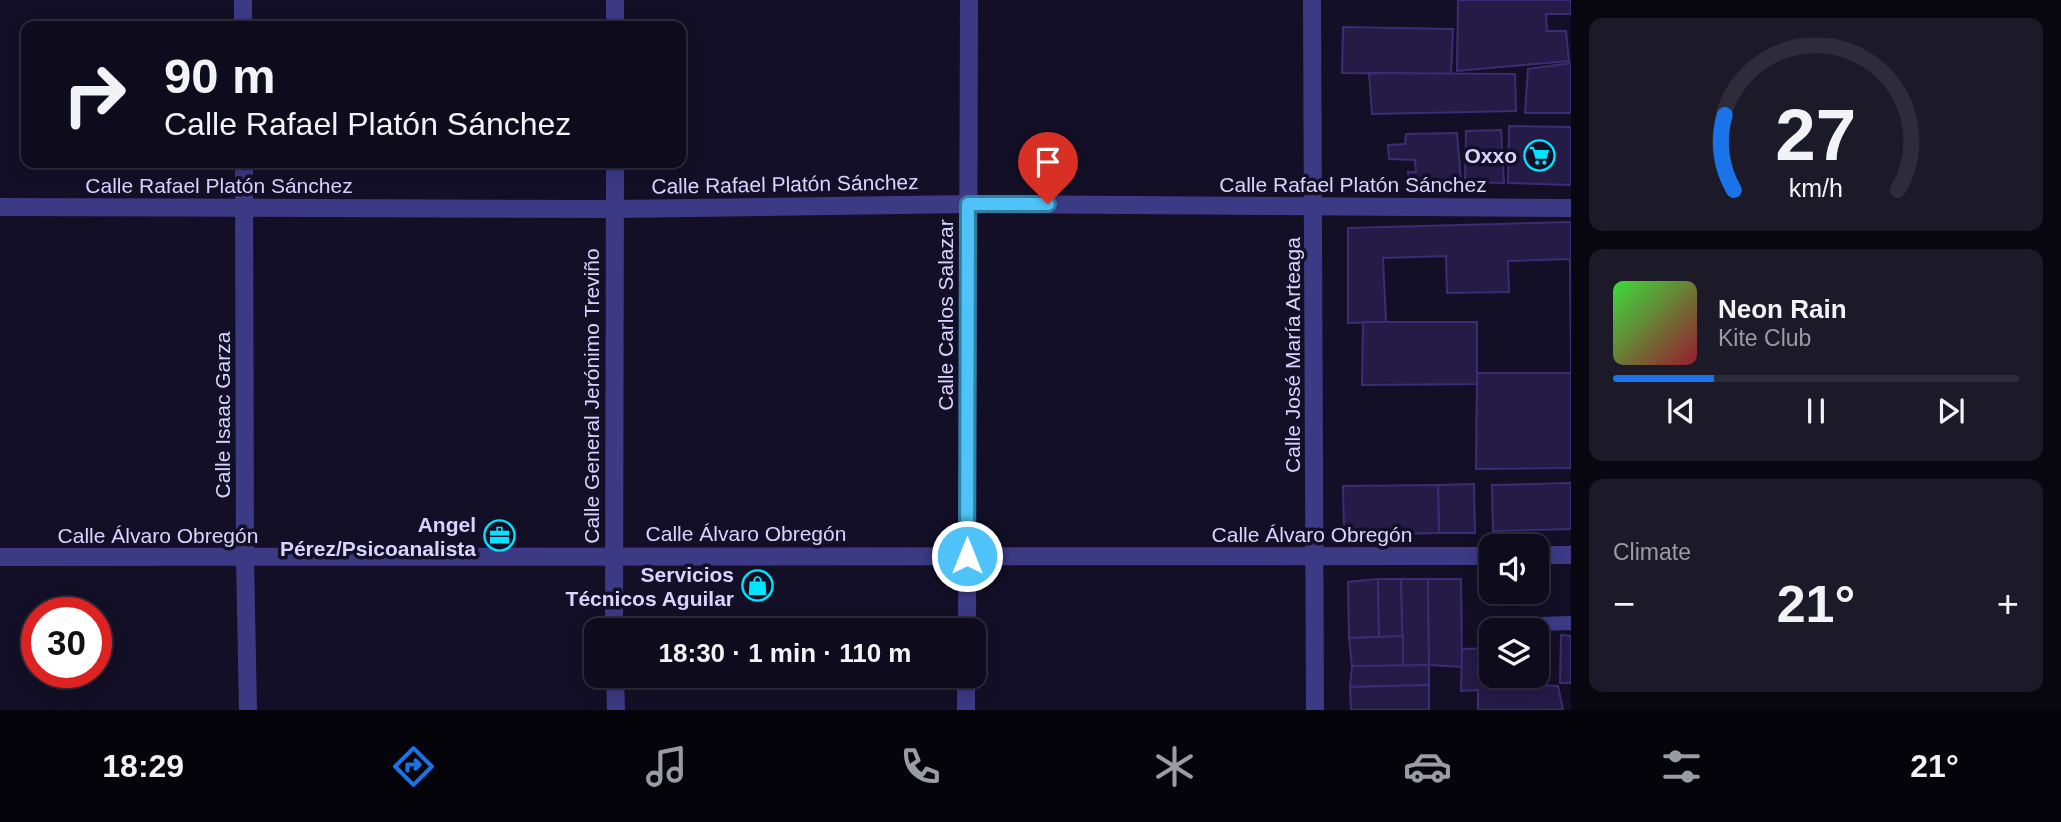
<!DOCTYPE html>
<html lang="en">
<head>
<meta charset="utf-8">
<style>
	body { margin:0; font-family:Arial,sans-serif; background:#1c1929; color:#f1f3f6; height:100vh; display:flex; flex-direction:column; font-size:26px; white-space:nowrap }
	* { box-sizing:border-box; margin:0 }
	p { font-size:23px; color:#9b9ba3 }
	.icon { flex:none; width:38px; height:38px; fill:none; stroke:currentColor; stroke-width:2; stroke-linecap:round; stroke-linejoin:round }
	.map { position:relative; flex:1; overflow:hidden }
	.drawer { display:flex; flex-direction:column; gap:18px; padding:18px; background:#08060f; width:490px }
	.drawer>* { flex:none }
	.banner { position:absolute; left:21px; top:21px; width:665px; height:147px; border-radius:14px; box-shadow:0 4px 18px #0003,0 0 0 2px #2e2b3b; background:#0e0b1c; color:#f1f3f6; overflow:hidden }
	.tools { position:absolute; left:1479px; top:534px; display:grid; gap:14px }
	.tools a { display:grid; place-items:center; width:70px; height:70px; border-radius:14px; background:#0e0b1c; box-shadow:0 4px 18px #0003,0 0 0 2px #2e2b3b; font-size:35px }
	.speed { position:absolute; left:21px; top:597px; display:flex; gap:14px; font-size:35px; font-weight:700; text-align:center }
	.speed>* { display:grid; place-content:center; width:91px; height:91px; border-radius:50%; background:#0e0b1c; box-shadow:0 4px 18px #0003,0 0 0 2px #2e2b3b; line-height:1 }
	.speed .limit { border:10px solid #d22; background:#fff; color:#111 }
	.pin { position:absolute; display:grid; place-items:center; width:60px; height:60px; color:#fff; margin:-72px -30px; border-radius:50% 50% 50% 0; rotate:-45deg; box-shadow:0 0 7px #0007 }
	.pin .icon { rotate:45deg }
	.me { position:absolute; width:77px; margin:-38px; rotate:0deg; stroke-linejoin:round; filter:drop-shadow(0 0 5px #0008) }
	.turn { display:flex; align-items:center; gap:24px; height:147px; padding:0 28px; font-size:32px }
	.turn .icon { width:91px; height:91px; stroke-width:2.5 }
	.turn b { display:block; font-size:49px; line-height:60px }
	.big { font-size:52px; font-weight:800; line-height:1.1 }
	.drawer .tile { flex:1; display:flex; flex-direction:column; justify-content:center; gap:10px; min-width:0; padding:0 24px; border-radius:14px; background:#1c1929 }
	.drawer .dial { align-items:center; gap:0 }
	.dial svg { height:182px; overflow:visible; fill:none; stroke:#2e2b3b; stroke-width:7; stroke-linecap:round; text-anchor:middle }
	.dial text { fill:#f1f3f6; stroke:none }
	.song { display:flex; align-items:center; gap:21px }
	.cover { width:84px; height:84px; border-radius:10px; background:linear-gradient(135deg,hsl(120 70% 55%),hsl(350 70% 35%)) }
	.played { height:7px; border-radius:4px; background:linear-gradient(90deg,#1a73e8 25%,#2e2b3b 25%) }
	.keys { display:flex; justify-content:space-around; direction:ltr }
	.heat { display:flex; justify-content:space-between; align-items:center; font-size:38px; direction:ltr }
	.trip { position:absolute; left:584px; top:618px; width:402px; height:70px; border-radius:14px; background:#0e0b1c; box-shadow:0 4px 18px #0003,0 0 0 2px #2e2b3b; font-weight:800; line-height:70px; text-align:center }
	.tab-bar { display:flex; height:112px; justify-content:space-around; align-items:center; background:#06040b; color:#9b9ba3 }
	.tab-bar .icon { width:49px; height:49px }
	.tab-bar .selected { color:#1a73e8 }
	.tab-bar b { font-size:32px; color:#f1f3f6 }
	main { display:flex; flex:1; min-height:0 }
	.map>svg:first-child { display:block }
	.building { fill:#241b47; stroke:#3b2d73; stroke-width:2 }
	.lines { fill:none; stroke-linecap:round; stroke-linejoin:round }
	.lane { stroke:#3d3a85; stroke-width:14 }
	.street { stroke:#3d3a85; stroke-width:18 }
	.route-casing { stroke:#337fa1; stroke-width:18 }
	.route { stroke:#4fc3f7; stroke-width:12 }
	.labels { text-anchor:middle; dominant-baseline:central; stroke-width:7; stroke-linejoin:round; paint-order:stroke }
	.poi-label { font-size:21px; font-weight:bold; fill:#d9d4ff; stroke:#130f26; text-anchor:end }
	.street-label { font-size:21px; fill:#d9d4ff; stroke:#130f26 }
</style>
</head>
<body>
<main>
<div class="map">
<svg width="1571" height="710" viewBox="0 0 1571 710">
	<rect width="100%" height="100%" fill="#130f26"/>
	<g class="building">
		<path d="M1458,0H1571V14H1546L1547,31H1566L1569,61L1457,71Z"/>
		<path d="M1343,27L1453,29L1451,74L1342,73Z"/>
		<path d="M1571,63V113H1525L1528,69Z"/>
		<path d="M1369,73L1515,74L1516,111L1372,114Z"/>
		<path d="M1509,126L1571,127V185L1508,183Z"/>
		<path d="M1501,130L1504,183L1465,182L1466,131Z"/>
		<path d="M1457,133L1461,182L1409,180L1408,172H1416L1415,160L1389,159L1388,145L1405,144L1406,134Z"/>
		<path d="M1571,222V373L1570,259L1508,261L1509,292L1447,293L1446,256L1383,258L1386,322L1348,323V228Z"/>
		<path d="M1363,322H1477V384L1362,385Z"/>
		<path d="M1477,373H1571V468L1476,469Z"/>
		<path d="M1571,483V529L1493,531L1492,485Z"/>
		<path d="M1474,484L1475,533H1439L1438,485Z"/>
		<path d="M1438,485L1439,533L1344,535L1343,486Z"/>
		<path d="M1378,579L1379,637L1349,638L1348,582Z"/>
		<path d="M1378,579H1401L1403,636L1379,637Z"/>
		<path d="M1401,579H1428L1429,665L1403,666Z"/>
		<path d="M1428,579H1461L1462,667L1429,665Z"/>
		<path d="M1561,635L1571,636V683H1560Z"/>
		<path d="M1403,636V666H1352L1349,638Z"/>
		<path d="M1491,648V676H1536V685L1558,686L1563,710H1478V690L1461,691L1462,649Z"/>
		<path d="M1429,665V685L1350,687L1352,666Z"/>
		<path d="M1429,685V710H1351L1350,687Z"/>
	</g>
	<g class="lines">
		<path class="lane" d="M1540,624L1571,623"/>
		<g class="street">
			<path d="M1312,0L1315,710"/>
			<path d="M243,26V0"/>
			<path d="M615,26V0"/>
			<path d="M244,163L245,558L248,710"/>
			<path d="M0,207L615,209L968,204L1571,208"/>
			<path d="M1536,555H1571"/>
			<path d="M0,557L1491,556"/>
			<path d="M614,630L615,163"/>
			<path d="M967,630L969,0"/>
			<path d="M615,676L616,710"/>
			<path d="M966,710V676"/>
		</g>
	</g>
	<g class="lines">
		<defs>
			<path id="route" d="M967,556L968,204H1048"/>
		</defs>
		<use href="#route" class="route-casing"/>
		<use href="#route" class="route"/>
	</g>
	<defs>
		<symbol id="supermarket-ring" viewBox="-11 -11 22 22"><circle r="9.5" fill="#130f26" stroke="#00e5ff" stroke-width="1.5"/><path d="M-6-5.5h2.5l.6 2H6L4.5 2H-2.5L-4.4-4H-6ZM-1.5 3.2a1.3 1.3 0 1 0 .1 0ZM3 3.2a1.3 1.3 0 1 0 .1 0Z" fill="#00e5ff"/></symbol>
		<symbol id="office-ring" viewBox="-11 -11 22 22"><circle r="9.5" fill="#130f26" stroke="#00e5ff" stroke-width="1.5"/><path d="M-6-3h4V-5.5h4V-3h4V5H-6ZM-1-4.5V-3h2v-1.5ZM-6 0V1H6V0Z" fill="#00e5ff"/></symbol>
		<symbol id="shop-ring" viewBox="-11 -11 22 22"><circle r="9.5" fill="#130f26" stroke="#00e5ff" stroke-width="1.5"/><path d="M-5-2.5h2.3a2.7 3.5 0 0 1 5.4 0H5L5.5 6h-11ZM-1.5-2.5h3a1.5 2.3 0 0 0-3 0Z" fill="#00e5ff"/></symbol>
	</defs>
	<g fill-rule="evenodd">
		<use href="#supermarket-ring" x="1522" y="138" width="35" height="35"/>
		<use href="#office-ring" x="482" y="518" width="35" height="35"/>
		<use href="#shop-ring" x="740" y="568" width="35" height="35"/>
	</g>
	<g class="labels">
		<g class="poi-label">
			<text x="1517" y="155">Oxxo</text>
			<text x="476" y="524">Angel<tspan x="476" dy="24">Pérez/Psicoanalista</tspan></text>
			<text x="734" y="574">Servicios<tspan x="734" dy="24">Técnicos Aguilar</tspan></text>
		</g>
		<g class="street-label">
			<text transform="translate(785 184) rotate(-1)">Calle Rafael Platón Sánchez</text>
			<text x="1353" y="184">Calle Rafael Platón Sánchez</text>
			<text x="219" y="185">Calle Rafael Platón Sánchez</text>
			<text transform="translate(945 315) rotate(-90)">Calle Carlos Salazar</text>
			<text transform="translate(1292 355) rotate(-90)">Calle José María Arteaga</text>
			<text transform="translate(591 396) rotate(-90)">Calle General Jerónimo Treviño</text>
			<text transform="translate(222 415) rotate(-90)">Calle Isaac Garza</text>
			<text x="746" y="533">Calle Álvaro Obregón</text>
			<text x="1312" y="534">Calle Álvaro Obregón</text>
			<text x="158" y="535">Calle Álvaro Obregón</text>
		</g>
	</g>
</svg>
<div class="tools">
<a><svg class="icon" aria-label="sound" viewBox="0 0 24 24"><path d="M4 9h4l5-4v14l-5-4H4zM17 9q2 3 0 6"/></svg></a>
<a><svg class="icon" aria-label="layers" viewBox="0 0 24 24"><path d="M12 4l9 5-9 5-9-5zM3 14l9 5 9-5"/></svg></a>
</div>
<div class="speed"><div class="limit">30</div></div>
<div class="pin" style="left:1048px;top:204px;background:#d93025"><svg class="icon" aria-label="arrive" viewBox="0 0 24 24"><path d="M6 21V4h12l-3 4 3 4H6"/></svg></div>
<svg class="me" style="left:967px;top:556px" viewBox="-20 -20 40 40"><circle r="17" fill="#4fc3f7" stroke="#fff" stroke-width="3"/><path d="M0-11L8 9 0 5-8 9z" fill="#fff"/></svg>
<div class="trip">18:30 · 1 min · 110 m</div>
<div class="banner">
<div class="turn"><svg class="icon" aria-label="right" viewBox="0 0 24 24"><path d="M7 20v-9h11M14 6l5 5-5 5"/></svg><div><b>90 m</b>Calle Rafael Platón Sánchez</div></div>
</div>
</div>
<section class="drawer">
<div class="tile dial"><svg viewBox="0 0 100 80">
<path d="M14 69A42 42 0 1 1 86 69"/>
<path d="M14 69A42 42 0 0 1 10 36" stroke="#1a73e8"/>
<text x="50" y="56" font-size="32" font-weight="700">27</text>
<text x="50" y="72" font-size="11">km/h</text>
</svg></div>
<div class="tile">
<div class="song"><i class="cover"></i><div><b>Neon Rain</b><p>Kite Club</p></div></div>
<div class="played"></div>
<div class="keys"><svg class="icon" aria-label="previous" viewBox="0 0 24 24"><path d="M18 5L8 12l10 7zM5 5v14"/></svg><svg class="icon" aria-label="pause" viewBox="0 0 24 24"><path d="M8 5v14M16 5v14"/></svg><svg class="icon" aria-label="next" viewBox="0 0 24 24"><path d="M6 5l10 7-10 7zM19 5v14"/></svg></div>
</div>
<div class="tile"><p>Climate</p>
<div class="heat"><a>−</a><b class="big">21°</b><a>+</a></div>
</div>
</section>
</main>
<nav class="tab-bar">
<b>18:29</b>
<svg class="icon selected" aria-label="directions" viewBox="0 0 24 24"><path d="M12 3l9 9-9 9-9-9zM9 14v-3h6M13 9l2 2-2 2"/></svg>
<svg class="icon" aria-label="music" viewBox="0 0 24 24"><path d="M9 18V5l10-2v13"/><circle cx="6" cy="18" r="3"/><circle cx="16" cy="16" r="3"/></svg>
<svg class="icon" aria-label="phone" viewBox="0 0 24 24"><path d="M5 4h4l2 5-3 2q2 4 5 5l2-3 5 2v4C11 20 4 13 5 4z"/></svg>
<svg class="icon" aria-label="climate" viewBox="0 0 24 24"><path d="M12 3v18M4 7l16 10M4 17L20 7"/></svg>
<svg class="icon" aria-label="car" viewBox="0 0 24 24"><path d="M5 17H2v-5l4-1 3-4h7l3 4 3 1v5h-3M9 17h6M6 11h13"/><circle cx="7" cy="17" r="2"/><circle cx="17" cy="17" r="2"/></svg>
<svg class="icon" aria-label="filters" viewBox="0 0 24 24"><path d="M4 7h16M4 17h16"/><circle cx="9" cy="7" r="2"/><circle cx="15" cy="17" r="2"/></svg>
<b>21°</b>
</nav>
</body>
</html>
